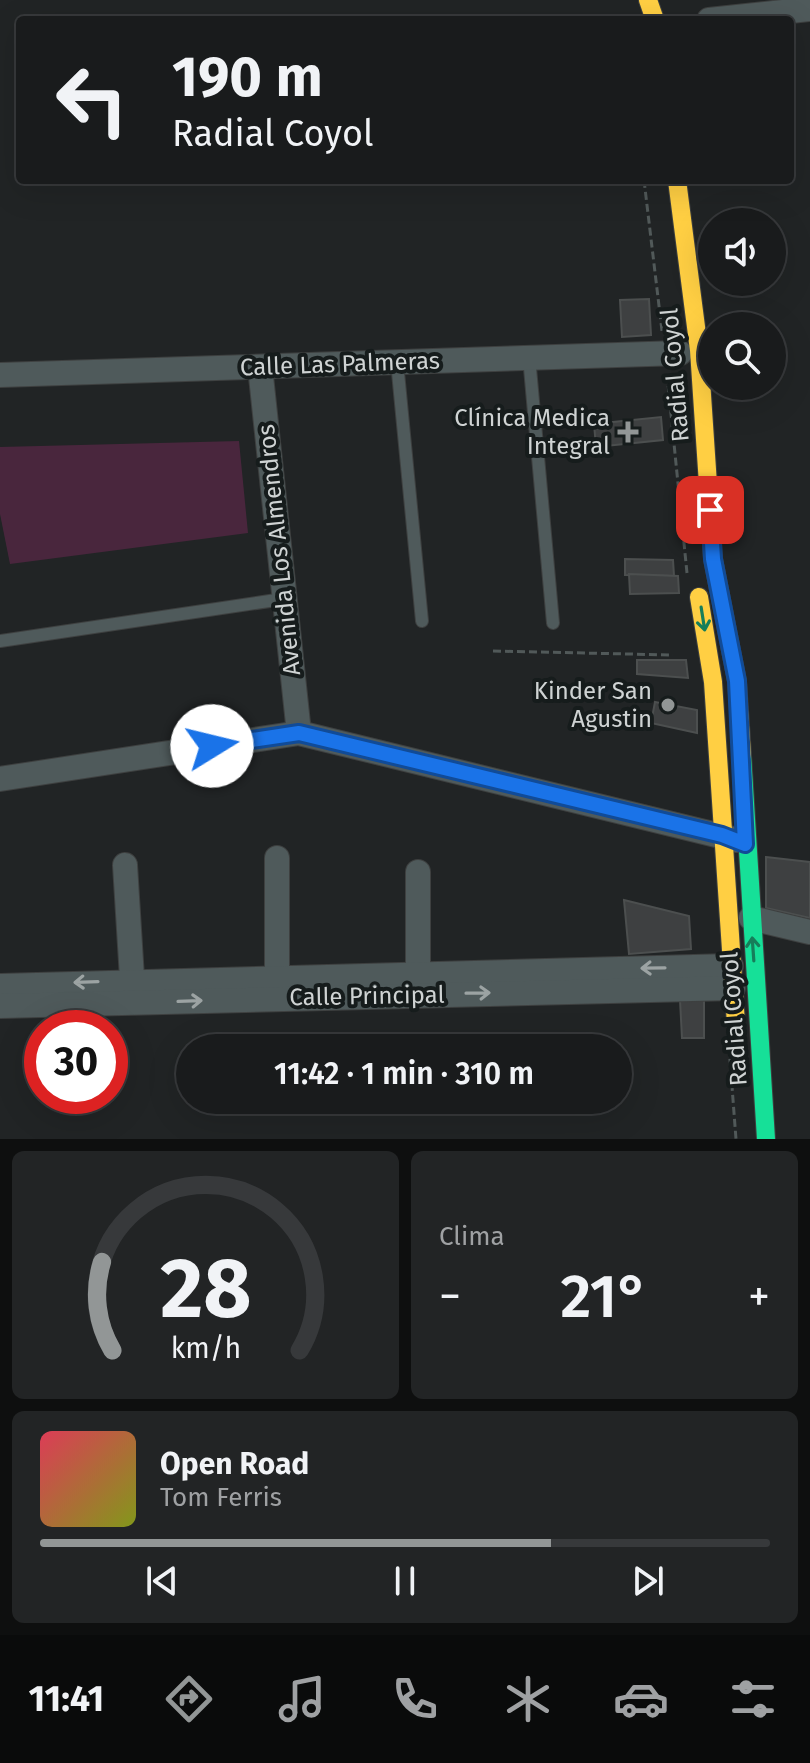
<!DOCTYPE html>
<html lang="es">
<head>
<meta charset="utf-8">
<style>
	body { margin:0; font-family:"Fira Sans",sans-serif; background:#222425; color:#f1f3f6; height:100vh; display:flex; flex-direction:column; font-size:30px; white-space:nowrap }
	* { box-sizing:border-box; margin:0 }
	p { font-size:26px; color:#9fa1a3 }
	.icon { flex:none; width:44px; height:44px; fill:none; stroke:currentColor; stroke-width:2; stroke-linecap:round; stroke-linejoin:round }
	.map { position:relative; height:1139px; overflow:hidden }
	.sheet { display:flex; flex-direction:column; gap:12px; padding:12px; background:#0e0f0f; flex:1 }
	.sheet>* { flex:none }
	.top-card { position:absolute; left:16px; top:16px; width:778px; height:168px; border-radius:8px; box-shadow:0 8px 32px #0002,0 0 0 2px #37393b; background:#191b1c; color:#f1f3f6; overflow:hidden }
	.fabs { position:absolute; left:698px; top:208px; display:grid; gap:16px }
	.fabs a { display:grid; place-items:center; width:88px; height:88px; border-radius:50%; background:#191b1c; box-shadow:0 8px 32px #0002,0 0 0 2px #37393b; font-size:40px }
	.speed { position:absolute; left:24px; top:1010px; display:flex; gap:16px; font-size:40px; font-weight:700; text-align:center }
	.speed>* { display:grid; place-content:center; width:104px; height:104px; border-radius:50%; background:#191b1c; box-shadow:0 8px 32px #0002,0 0 0 2px #37393b; line-height:1 }
	.speed .limit { border:12px solid #d22; background:#fff; color:#111 }
	.pin { position:absolute; display:grid; place-items:center; width:68px; height:68px; color:#fff; margin:-34px; border-radius:16px; box-shadow:0 4px 12px #0006 }
	.me { position:absolute; width:88px; margin:-44px; rotate:81deg; stroke-linejoin:round; filter:drop-shadow(0 0 6px #0008) }
	.turn { display:flex; align-items:center; gap:28px; height:168px; padding:0 24px; font-size:36px }
	.turn .icon { width:104px; height:104px; stroke-width:2.5 }
	.turn b { display:block; font-size:56px; line-height:68px }
	.big { font-size:60px; font-weight:600; line-height:1.1 }
	.sheet .tile { flex:1; display:flex; flex-direction:column; justify-content:center; gap:12px; min-width:0; padding:0 28px; border-radius:12px; background:#222425 }
	.sheet .dial { align-items:center; gap:0 }
	.dial svg { height:208px; overflow:visible; fill:none; stroke:#37393b; stroke-width:7; stroke-linecap:round; text-anchor:middle }
	.dial text { fill:#f1f3f6; stroke:none }
	.song { display:flex; align-items:center; gap:24px }
	.cover { width:96px; height:96px; border-radius:12px; background:linear-gradient(135deg,hsl(350 70% 55%),hsl(70 70% 35%)) }
	.played { height:8px; border-radius:4px; background:linear-gradient(90deg,#929696 70%,#37393b 70%) }
	.keys { display:flex; justify-content:space-around; direction:ltr }
	.heat { display:flex; justify-content:space-between; align-items:center; font-size:44px; direction:ltr }
	.sheet .tiles { flex:1; display:grid; gap:12px; grid-template-columns:1fr 1fr }
	.tile:last-child { grid-column:span 2 }
	.trip { position:absolute; left:176px; top:1034px; width:456px; height:80px; border-radius:40px; background:#191b1c; box-shadow:0 8px 32px #0002,0 0 0 2px #37393b; font-weight:600; line-height:80px; text-align:center }
	.dock { display:flex; height:128px; justify-content:space-around; align-items:center; background:#0a0b0b; color:#9fa1a3 }
	.dock .icon { width:56px; height:56px }
	.dock .on { color:#929696 }
	.dock b { font-size:36px; color:#f1f3f6 }
	.map>svg:first-child { display:block }
	.green { fill:#49263d }
	.building { fill:#3e4041; stroke:#4c4f4f; stroke-width:2 }
	.lines { fill:none; stroke-linecap:round; stroke-linejoin:round }
	.lane-casing { stroke:#3e4040; stroke-width:14 }
	.street-casing { stroke:#3e4040; stroke-width:26 }
	.fast-casing { stroke:#3e4040; stroke-width:20 }
	.slow-casing { stroke:#3e4040; stroke-width:20 }
	.path { stroke:#515959; stroke-width:3; stroke-dasharray:8 4; stroke-linecap:butt }
	.lane { stroke:#4f5a5b; stroke-width:12 }
	.street { stroke:#4f5a5b; stroke-width:24 }
	.fast { stroke:#16e098; stroke-width:18 }
	.slow { stroke:#ffcf43; stroke-width:18 }
	.oneway { stroke:#167e5a }
	.oneway2 { stroke:#9ca3a3 }
	.route-casing { stroke:#114b97; stroke-width:20 }
	.route { stroke:#1a73e8; stroke-width:14 }
	.poi-dot { fill:#929696; stroke:#161c1c; stroke-width:3 }
	.labels { text-anchor:middle; dominant-baseline:central; stroke-width:8; stroke-linejoin:round; paint-order:stroke }
	.street-label { font-size:24px; fill:#cfd3d3; stroke:#161c1c }
	.poi-label { font-size:24px; fill:#cfd3d3; stroke:#161c1c; text-anchor:end }
</style>
</head>
<body>
<div class="map">
<svg width="810" height="1139" viewBox="0 0 810 1139">
	<rect width="100%" height="100%" fill="#212425"/>
	<path class="green" d="M239,441L248,533L10,564L0,514V447Z"/>
	<g class="building">
		<path d="M649,299L651,335L622,337L620,300Z"/>
		<path d="M661,417L663,440L596,447L594,424Z"/>
		<path d="M625,559L673,560L674,576L625,575Z"/>
		<path d="M629,574L678,576L679,593L630,594Z"/>
		<path d="M637,660H686L688,678L637,674Z"/>
		<path d="M655,702L697,710V733L651,723Z"/>
		<path d="M766,857L810,862V918L766,908Z"/>
		<path d="M624,900L689,916L691,949L629,954Z"/>
		<path d="M680,1000H704V1038H682Z"/>
	</g>
	<g class="lines">
		<defs>
			<g id="lane">
				<path d="M529,357L553,623"/>
				<path d="M397,362L422,621"/>
				<path d="M0,641L283,599"/>
			</g>
			<g id="street">
				<path d="M709,20L810,9"/>
				<path d="M260,367L299,733"/>
				<path d="M0,375L680,353"/>
				<path d="M0,779L299,733L737,840"/>
				<path d="M277,858V991"/>
				<path d="M125,865L133,994"/>
				<path d="M418,872V990"/>
				<path d="M751,918L810,932"/>
				<path d="M0,986L731,966"/>
				<path d="M0,1006L733,988"/>
			</g>
			<path id="fast" d="M742,755L766,1139"/>
			<g id="slow">
				<path d="M648,0L655,20"/>
				<path d="M677,180L699,350L713,559L737,681L742,755"/>
				<path d="M699,597L713,682L736,1024"/>
			</g>
		</defs>
		<use href="#lane" class="lane-casing"/>
		<use href="#street" class="street-casing"/>
		<use href="#fast" class="fast-casing"/>
		<use href="#slow" class="slow-casing"/>
		<g class="path">
			<path d="M644,180L662,331"/>
			<path d="M667,374L687,573"/>
			<path d="M493,651L673,655"/>
			<path d="M729,1047L736,1139"/>
		</g>
		<use href="#lane" class="lane"/>
		<use href="#street" class="street"/>
		<use href="#fast" class="fast"/>
		<use href="#slow" class="slow"/>
	</g>
	<defs><path id="oneway-shaft" d="M-6 0H5M1.5-3L5.5 0L1.5 3" fill="none" stroke-width="1.6" stroke-linecap="round" stroke-linejoin="round" transform="scale(2)"/></defs>
	<g class="oneway">
		<use href="#oneway-shaft" transform="translate(703 619) rotate(81)"/>
		<use href="#oneway-shaft" transform="translate(753 949) rotate(-94)"/>
	</g>
	<g class="oneway2">
		<use href="#oneway-shaft" transform="translate(653 968) rotate(179)"/>
		<use href="#oneway-shaft" transform="translate(86 982) rotate(178)"/>
		<use href="#oneway-shaft" transform="translate(478 993) rotate(-1)"/>
		<use href="#oneway-shaft" transform="translate(190 1001) rotate(-2)"/>
	</g>
	<g class="lines">
		<defs>
			<path id="route" d="M212,746L299,733L722,835L745,844L737,681L713,559L710,510"/>
		</defs>
		<use href="#route" class="route-casing"/>
		<use href="#route" class="route"/>
	</g>
	<g class="poi-dot">
		<path d="M624 420h8v8h8v8h-8v8h-8v-8h-8v-8h8z"/>
		<circle cx="668" cy="705" r="8"/>
	</g>
	<g class="labels">
		<g class="street-label">
			<text transform="translate(340 364) rotate(-2)">Calle Las Palmeras</text>
			<text transform="translate(675 375) rotate(-95)">Radial Coyol</text>
			<text transform="translate(279 550) rotate(-96)">Avenida Los Almendros</text>
			<text transform="translate(367 996) rotate(-1)">Calle Principal</text>
			<text transform="translate(734 1019) rotate(-94)">Radial Coyol</text>
		</g>
		<g class="poi-label">
			<text x="610" y="418">Clínica Medica<tspan x="610" dy="28">Integral</tspan></text>
			<text x="652" y="691">Kinder San<tspan x="652" dy="28">Agustin</tspan></text>
		</g>
	</g>
</svg>
<div class="fabs">
<a><svg class="icon" aria-label="sound" viewBox="0 0 24 24"><path d="M4 9h4l5-4v14l-5-4H4zM17 9q2 3 0 6"/></svg></a>
<a><svg class="icon" aria-label="search" viewBox="0 0 24 24"><circle cx="10" cy="10" r="6"/><path d="M15 15l6 6"/></svg></a>
</div>
<div class="speed"><div class="limit">30</div></div>
<div class="pin" style="left:710px;top:510px;background:#d93025"><svg class="icon" aria-label="arrive" viewBox="0 0 24 24"><path d="M6 21V4h12l-3 4 3 4H6"/></svg></div>
<svg class="me" style="left:212px;top:746px" viewBox="-20 -20 40 40"><circle r="19" fill="#fff"/><path d="M0-13L10 11 0 6-10 11z" fill="#1a73e8"/></svg>
<div class="trip">11:42 · 1 min · 310 m</div>
<div class="top-card">
<div class="turn"><svg class="icon" aria-label="left" viewBox="0 0 24 24"><path d="M17 20v-9H6M10 6l-5 5 5 5"/></svg><div><b>190 m</b>Radial Coyol</div></div>
</div>
</div>
<section class="sheet">
<div class="tiles">
<div class="tile dial"><svg viewBox="0 0 100 80">
<path d="M14 69A42 42 0 1 1 86 69"/>
<path d="M14 69A42 42 0 0 1 10 35" stroke="#929696"/>
<text x="50" y="56" font-size="32" font-weight="700">28</text>
<text x="50" y="72" font-size="11">km/h</text>
</svg></div>
<div class="tile"><p>Clima</p>
<div class="heat"><a>−</a><b class="big">21°</b><a>+</a></div>
</div>
<div class="tile">
<div class="song"><i class="cover"></i><div><b>Open Road</b><p>Tom Ferris</p></div></div>
<div class="played"></div>
<div class="keys"><svg class="icon" aria-label="previous" viewBox="0 0 24 24"><path d="M18 5L8 12l10 7zM5 5v14"/></svg><svg class="icon" aria-label="pause" viewBox="0 0 24 24"><path d="M8 5v14M16 5v14"/></svg><svg class="icon" aria-label="next" viewBox="0 0 24 24"><path d="M6 5l10 7-10 7zM19 5v14"/></svg></div>
</div>
</div>
</section>
<nav class="dock">
<b>11:41</b>
<svg class="icon on" aria-label="directions" viewBox="0 0 24 24"><path d="M12 3l9 9-9 9-9-9zM9 14v-3h6M13 9l2 2-2 2"/></svg>
<svg class="icon" aria-label="music" viewBox="0 0 24 24"><path d="M9 18V5l10-2v13"/><circle cx="6" cy="18" r="3"/><circle cx="16" cy="16" r="3"/></svg>
<svg class="icon" aria-label="phone" viewBox="0 0 24 24"><path d="M5 4h4l2 5-3 2q2 4 5 5l2-3 5 2v4C11 20 4 13 5 4z"/></svg>
<svg class="icon" aria-label="climate" viewBox="0 0 24 24"><path d="M12 3v18M4 7l16 10M4 17L20 7"/></svg>
<svg class="icon" aria-label="car" viewBox="0 0 24 24"><path d="M5 17H2v-5l4-1 3-4h7l3 4 3 1v5h-3M9 17h6M6 11h13"/><circle cx="7" cy="17" r="2"/><circle cx="17" cy="17" r="2"/></svg>
<svg class="icon" aria-label="filters" viewBox="0 0 24 24"><path d="M4 7h16M4 17h16"/><circle cx="9" cy="7" r="2"/><circle cx="15" cy="17" r="2"/></svg>
</nav>
</body>
</html>
